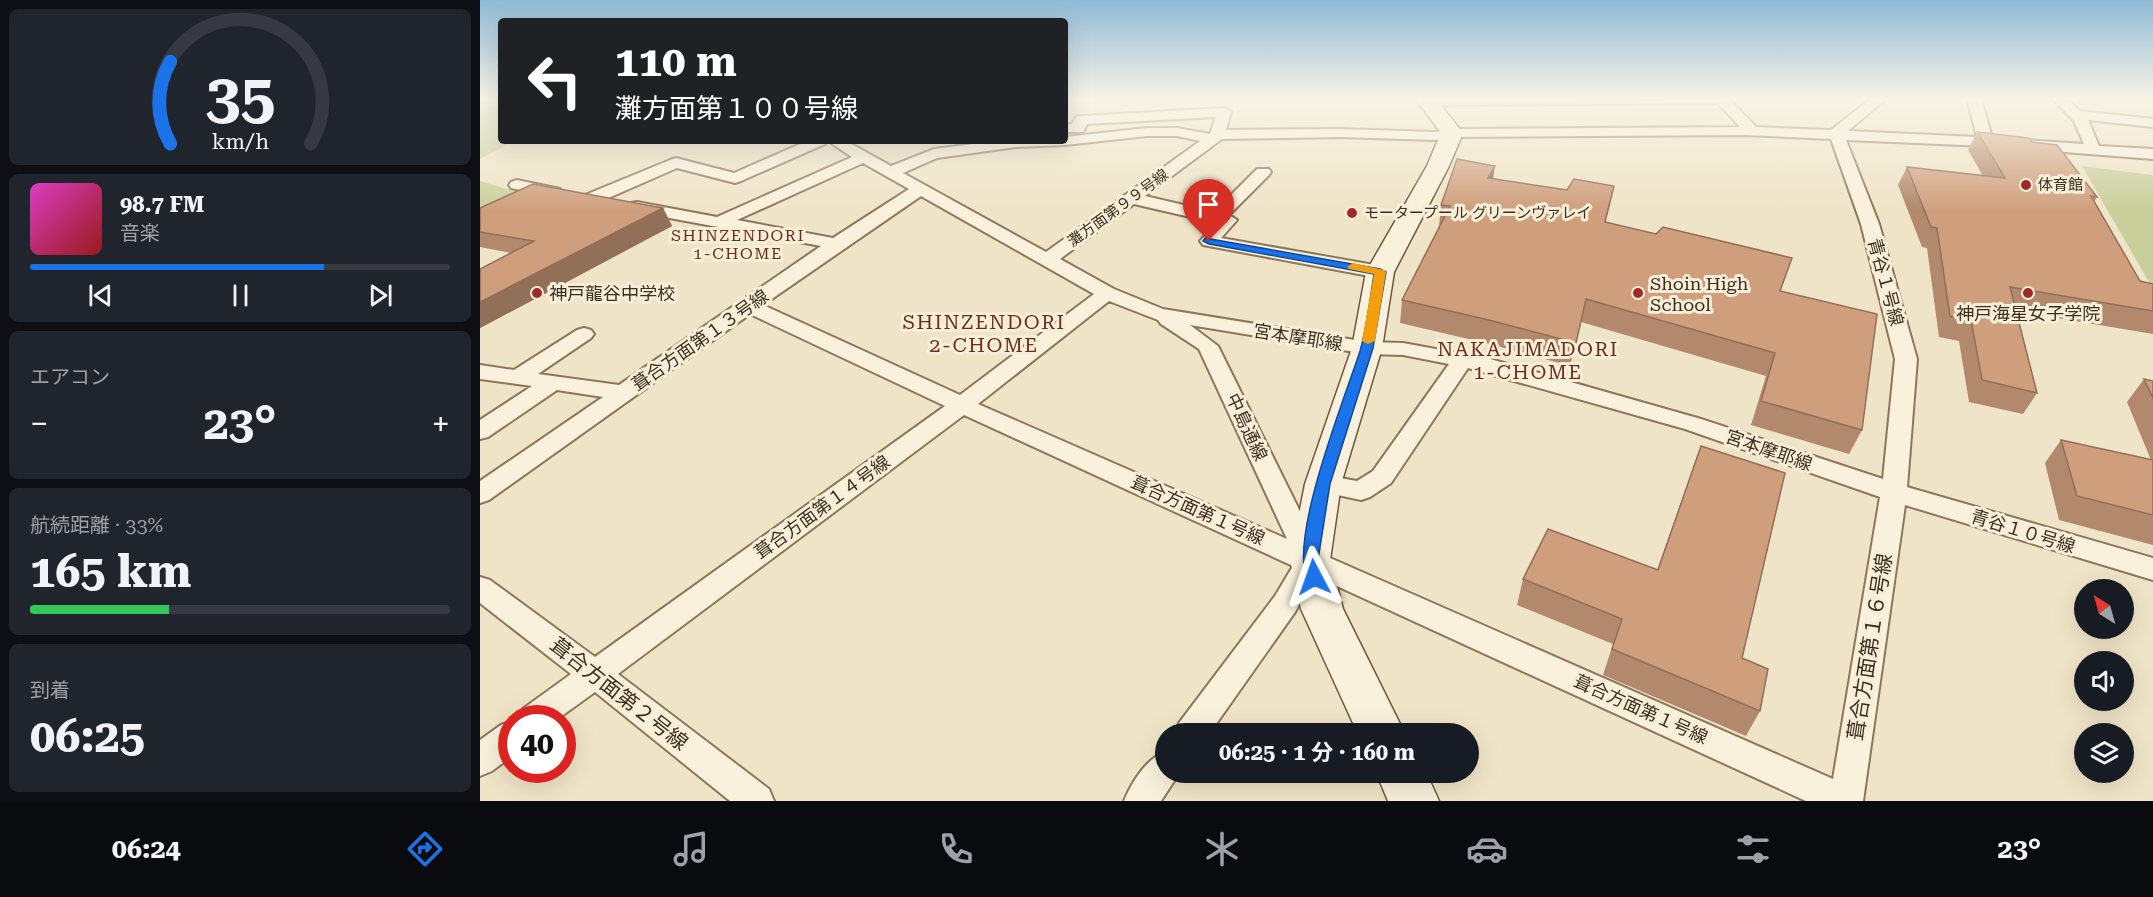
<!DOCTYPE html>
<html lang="ja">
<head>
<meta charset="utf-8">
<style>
	body { margin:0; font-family:"Roboto Serif","Noto Sans JP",serif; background:#20242c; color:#f1f3f6; height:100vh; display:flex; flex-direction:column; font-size:22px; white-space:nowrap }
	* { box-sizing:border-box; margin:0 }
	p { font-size:20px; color:#9ea1a6 }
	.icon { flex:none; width:33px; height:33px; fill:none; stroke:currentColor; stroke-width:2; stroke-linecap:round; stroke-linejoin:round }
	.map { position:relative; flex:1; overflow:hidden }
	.drawer { display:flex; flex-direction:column; gap:9px; padding:9px; background:#0d0f14; width:480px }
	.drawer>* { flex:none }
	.hud { position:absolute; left:18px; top:18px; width:570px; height:126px; border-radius:6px; box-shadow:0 6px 24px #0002; background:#202124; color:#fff; overflow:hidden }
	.needle { width:39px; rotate:323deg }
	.tools { position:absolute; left:1594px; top:579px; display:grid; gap:12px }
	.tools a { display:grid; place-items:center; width:60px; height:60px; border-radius:50%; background:#171b24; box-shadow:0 6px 24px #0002; font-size:30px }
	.speed { position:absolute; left:18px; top:705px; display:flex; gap:12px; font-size:30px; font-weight:700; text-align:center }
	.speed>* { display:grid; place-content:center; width:78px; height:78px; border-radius:50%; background:#171b24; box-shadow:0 6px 24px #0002; line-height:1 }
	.speed .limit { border:9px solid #d22; background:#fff; color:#111 }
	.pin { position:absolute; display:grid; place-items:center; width:51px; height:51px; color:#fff; margin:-62px -26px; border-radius:50% 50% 50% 0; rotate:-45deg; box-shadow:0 0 6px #0007 }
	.pin .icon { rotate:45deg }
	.me { position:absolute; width:66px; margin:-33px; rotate:356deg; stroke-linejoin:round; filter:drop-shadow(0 0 4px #0008) }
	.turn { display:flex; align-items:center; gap:21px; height:126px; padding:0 18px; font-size:27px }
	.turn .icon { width:78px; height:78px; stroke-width:2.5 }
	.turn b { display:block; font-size:42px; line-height:51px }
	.big { font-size:45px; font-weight:700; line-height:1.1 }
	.drawer .card { flex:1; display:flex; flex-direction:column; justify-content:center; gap:9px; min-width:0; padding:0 21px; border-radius:9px; background:#20242c }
	.drawer .dial { align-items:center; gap:0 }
	.dial svg { height:156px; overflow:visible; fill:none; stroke:#363941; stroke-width:7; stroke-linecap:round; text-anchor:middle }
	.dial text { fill:#f1f3f6; stroke:none }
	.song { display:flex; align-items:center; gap:18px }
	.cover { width:72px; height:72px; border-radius:9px; background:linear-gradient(135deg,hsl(310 70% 55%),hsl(0 70% 35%)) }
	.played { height:6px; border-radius:3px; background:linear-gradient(90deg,#1a73e8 70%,#363941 70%) }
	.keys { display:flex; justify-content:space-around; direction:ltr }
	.heat { display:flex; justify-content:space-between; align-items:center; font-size:33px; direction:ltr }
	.charge { height:9px; border-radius:4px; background:linear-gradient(90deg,#34c759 33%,#363941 0) }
	.trip { position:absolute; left:675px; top:723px; width:324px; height:60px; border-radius:30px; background:#171b24; box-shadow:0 6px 24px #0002; font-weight:700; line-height:60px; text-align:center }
	.tabs { display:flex; height:96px; justify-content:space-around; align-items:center; background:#090b0e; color:#9ea1a6 }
	.tabs .icon { width:42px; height:42px }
	.tabs .current { color:#1a73e8 }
	.tabs b { font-size:27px; color:#f1f3f6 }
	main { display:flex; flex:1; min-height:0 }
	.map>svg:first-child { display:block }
	.green { fill:#c9cf9b }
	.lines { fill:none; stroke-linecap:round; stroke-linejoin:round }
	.street-casing { stroke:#8d765c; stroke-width:4 }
	.secondary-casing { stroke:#6f573f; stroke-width:3 }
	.street { fill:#faf1dc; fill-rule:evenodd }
	.secondary { fill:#faf1dc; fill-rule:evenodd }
	.wall { fill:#b2896c }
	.shaded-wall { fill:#916f58 }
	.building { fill:#cf9f7d; stroke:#916f58; stroke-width:1.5 }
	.route { fill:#1a73e8; stroke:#114b97; stroke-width:1.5 }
	.slow { fill:#f59e0b }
	.poi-dot { fill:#9e2a2b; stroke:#f7eed8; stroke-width:2 }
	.labels { text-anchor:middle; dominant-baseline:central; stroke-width:6; stroke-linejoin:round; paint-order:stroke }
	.far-poi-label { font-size:15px; fill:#3d2e20; stroke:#f7eed8; text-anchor:start }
	.far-street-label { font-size:15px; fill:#3d2e20; stroke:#f7eed8 }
	.far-neighbourhood-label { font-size:16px; letter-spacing:1.5px; fill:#6b2e1e; stroke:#f7eed8 }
	.street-label { font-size:18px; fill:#3d2e20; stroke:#f7eed8 }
	.poi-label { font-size:18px; fill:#3d2e20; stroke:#f7eed8; text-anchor:start }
	.neighbourhood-label { font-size:20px; letter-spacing:1.5px; fill:#6b2e1e; stroke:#f7eed8 }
	.near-street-label { font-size:21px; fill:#3d2e20; stroke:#f7eed8 }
</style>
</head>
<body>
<main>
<section class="drawer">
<div class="card dial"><svg viewBox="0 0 100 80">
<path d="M14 69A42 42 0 1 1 86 69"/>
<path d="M14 69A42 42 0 0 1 14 27" stroke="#1a73e8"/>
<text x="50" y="56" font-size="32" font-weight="700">35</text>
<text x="50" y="72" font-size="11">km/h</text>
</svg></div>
<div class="card">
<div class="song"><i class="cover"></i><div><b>98.7 FM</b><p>音楽</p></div></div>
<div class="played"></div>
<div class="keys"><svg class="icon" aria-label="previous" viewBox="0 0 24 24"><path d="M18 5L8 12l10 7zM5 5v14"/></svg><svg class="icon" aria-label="pause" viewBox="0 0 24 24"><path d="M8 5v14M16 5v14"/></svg><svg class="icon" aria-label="next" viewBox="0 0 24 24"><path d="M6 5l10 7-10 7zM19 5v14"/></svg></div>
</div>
<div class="card"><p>エアコン</p>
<div class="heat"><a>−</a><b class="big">23°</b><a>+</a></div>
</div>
<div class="card"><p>航続距離 · 33%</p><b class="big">165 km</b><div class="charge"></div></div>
<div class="card"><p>到着</p><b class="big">06:25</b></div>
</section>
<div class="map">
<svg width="1673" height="801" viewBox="0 0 1673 801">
	<rect width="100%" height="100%" fill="#f0e4c8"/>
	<g class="green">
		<path d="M0,98H21V141H35L0,159Z"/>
		<path d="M1602,166L1673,175V289Z"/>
		<path d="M0,181L54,197L0,223Z"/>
	</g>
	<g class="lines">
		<defs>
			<g id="street">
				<path d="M944,98H1248L1276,127L1351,130L1392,98H1407L1368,131L1497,137L1487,98H1501L1512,138L1604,144L1594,121L1572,98H1586L1600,111L1673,119V127L1608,120L1619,146L1673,149V159L1506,146L1366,140L1399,224L1437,359L1427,487L1673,558V580L1425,505L1383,801H1326L835,576L815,612L729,734H694L699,723L795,596L813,566L484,415L138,674L289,789L294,801H250L115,692L79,718H39L44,708L91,674L0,603V577L10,580L115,657L465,406L270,314L9,500L0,503V481L123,397L77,390L8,437L0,439V420L52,386L0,379V365L34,370L97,330L104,328L111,330L114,334L111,338L58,374L139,385L341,246L157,212L149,207L151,203L157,202L237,217L372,157L348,141H366L411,166L454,149L517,141H585V137L667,128H697L730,134L736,117L607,124L603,132H585V124H592L596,117L601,116L744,108L751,112L746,130L860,129L955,132L972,129L1260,127L1238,103L947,105L940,101ZM1266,135L1351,139L1381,224L1415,359L1403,479L1221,419L1010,359L923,343L887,342L683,309L634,289L580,259L654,204L736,223L720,241L723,245L900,278L907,276L909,272L907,268L900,266L741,238L757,220L749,215L789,175L791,172L789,169H777L734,212L665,196L742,139L860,137L955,140L972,137ZM667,136H697L720,141L566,252L423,173L457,158L536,147L585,145ZM383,163L429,189L353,238L257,220ZM441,196L614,294L480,395L283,305ZM629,301L678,320L681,324L719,349L807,539L498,404ZM710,325L887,354L923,355L969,364L893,471L877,481L843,475L834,478L831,484L834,490L881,500L890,497L911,483L988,368L1205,429L1400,497L1353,779L841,554L738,346Z"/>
				<path d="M327,141H347L345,144L261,181L255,183L197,168L117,203H105L103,199L105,195L190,160L196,158L254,173Z"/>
				<path d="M37,180L80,189L82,192L74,197L31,188L29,185L31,182Z"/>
				<path d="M32,721V756L12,771L0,776V740L21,725Z"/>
				<path d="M686,751V772H700L681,801H644C652,782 666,759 686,751Z"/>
			</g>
			<g id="secondary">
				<path d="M935,98H955L983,133L969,166L914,272L902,348L861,484L850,560L863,609L925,734H878L821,609L810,560L825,484L872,348L886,272L947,166L961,133Z"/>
				<path d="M896,772H946L959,801H908Z"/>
			</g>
		</defs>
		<use href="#street" class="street-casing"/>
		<use href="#secondary" class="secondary-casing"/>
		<use href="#street" class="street"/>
		<use href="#secondary" class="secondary"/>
	</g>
	<g class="wall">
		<path d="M1497,132L1552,142L1617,197L1614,202L1660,281L1673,284V334L1536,311L1557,393L1543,414L1489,402L1479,341L1459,337L1447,248L1442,247L1418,185L1427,167L1503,176L1488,150Z"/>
		<path d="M1013,179L1125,222L1300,291L1382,430L1369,454L1271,425L1286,376L1101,322L1090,366L1010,344L920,323L922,300L960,226H959L961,205Z"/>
		<path d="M0,208H183L192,226L0,328V269L31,253L0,247Z"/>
		<path d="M1664,379L1673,381V545L1579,520L1565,463L1581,440L1671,460L1647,402Z"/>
		<path d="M1221,446L1262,658L1280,711L1266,736L1123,675L1133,644L1037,605L1043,579L1177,570Z"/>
	</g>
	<g class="shaded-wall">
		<path d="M1015,166L1012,186L1008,178Z"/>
		<path d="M183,208L192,226L0,328V302Z"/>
	</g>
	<g class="building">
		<path d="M1497,132L1549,138L1552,142L1577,145L1617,197L1611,196L1660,281L1673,284V311L1530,287L1557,393L1502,380L1491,320L1470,316L1457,228L1451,227L1427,167L1525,178Z"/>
		<path d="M977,159L1015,166L1008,178L1087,190L1094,179L1134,186L1125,222L1176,234L1183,227L1312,258L1300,291L1397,314L1382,430L1281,401L1295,353L1106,299L1096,343L1013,321L922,300L970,206L961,205Z"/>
		<path d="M53,184L183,208L0,302V269L54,241L0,232V208Z"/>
		<path d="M1664,379L1673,381V398Z"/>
		<path d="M1581,440L1673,460V515L1597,496Z"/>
		<path d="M1221,446L1305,473L1262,658L1288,669L1280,711L1132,649L1142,619L1043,579L1068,529L1178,570Z"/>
	</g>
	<linearGradient id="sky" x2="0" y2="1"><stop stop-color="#8fbad6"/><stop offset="0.47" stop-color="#f8f3e6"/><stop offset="1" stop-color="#f8f3e6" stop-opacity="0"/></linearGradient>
	<rect width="1673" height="210" fill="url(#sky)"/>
	<path class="route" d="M725,238L900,269L906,272L893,348L850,484L838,560L843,577L840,581L834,583L828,581C807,541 865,398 880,351C887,327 890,299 894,274L729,244L723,241Z"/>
	<path class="slow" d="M873,263L904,270L906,272L895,341L888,344L882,341L894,274L869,269L867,267Z"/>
	<g class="poi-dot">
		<circle cx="1546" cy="185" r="6"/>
		<circle cx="872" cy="213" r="6"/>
		<circle cx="57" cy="293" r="6"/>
		<circle cx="1158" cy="293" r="6"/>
		<circle cx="1548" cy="293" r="6"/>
	</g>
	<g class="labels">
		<g class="far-poi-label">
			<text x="1558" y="185">体育館</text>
			<text x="884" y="213">モータープール グリーンヴァレイ</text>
		</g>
		<g class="far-street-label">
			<text transform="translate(638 208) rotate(-36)">灘方面第９９号線</text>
		</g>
		<g class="far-neighbourhood-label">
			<text x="258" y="235">SHINZENDORI<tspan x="258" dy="18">1-CHOME</tspan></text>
		</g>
		<g class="street-label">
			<text transform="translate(1406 282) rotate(75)">青谷１号線</text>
			<text transform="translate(818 337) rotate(9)">宮本摩耶線</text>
			<text transform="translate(220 340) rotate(-35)">葺合方面第１３号線</text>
			<text transform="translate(767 427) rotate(65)">中島通線</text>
			<text transform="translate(1289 450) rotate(19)">宮本摩耶線</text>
			<text transform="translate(342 507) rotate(-36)">葺合方面第１４号線</text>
			<text transform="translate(718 510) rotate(24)">葺合方面第１号線</text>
			<text transform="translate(1543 531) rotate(17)">青谷１０号線</text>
			<text transform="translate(1161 709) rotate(24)">葺合方面第１号線</text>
		</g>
		<g class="poi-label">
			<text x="1170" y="283">Shoin High<tspan x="1170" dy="21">School</tspan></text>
			<text x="69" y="293">神戸龍谷中学校</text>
			<text x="1548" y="313" text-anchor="middle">神戸海星女子学院</text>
		</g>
		<g class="neighbourhood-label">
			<text x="504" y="322">SHINZENDORI<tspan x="504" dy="23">2-CHOME</tspan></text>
			<text x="1048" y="349">NAKAJIMADORI<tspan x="1048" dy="23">1-CHOME</tspan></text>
		</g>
		<g class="near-street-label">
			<text transform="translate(1390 647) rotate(-81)">葺合方面第１６号線</text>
			<text transform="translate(139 694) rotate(38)">葺合方面第２号線</text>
		</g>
	</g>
</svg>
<div class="tools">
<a><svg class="needle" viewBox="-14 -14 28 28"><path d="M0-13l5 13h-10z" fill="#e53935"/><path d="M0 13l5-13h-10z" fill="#9ea1a6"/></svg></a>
<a><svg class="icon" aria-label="sound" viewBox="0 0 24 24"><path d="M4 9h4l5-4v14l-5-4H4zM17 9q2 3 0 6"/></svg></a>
<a><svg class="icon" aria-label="layers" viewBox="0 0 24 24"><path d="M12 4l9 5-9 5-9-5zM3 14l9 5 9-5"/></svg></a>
</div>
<div class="speed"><div class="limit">40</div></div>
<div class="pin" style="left:729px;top:241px;background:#d93025"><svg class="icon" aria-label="arrive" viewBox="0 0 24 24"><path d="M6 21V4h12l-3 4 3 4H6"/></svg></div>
<svg class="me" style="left:834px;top:577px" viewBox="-20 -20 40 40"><path d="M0-17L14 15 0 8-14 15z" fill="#1a73e8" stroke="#fff" stroke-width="4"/></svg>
<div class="trip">06:25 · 1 分 · 160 m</div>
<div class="hud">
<div class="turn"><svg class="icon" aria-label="left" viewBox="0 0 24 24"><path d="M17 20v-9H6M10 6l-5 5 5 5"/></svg><div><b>110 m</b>灘方面第１００号線</div></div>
</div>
</div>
</main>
<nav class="tabs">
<b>06:24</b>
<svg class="icon current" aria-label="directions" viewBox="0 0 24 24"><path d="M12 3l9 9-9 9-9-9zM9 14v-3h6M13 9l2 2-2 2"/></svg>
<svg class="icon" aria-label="music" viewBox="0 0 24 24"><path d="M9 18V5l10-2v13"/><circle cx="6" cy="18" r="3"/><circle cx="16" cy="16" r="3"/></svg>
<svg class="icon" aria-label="phone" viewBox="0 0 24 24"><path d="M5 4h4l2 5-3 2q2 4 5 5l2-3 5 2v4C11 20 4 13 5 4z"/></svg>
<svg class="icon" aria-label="climate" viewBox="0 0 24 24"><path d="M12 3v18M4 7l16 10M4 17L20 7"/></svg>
<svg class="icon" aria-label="car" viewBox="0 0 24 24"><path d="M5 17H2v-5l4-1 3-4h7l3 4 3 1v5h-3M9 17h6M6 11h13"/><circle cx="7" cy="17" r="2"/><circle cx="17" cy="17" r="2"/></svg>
<svg class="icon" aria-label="filters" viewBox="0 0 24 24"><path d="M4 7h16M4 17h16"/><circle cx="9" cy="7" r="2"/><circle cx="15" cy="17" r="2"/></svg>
<b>23°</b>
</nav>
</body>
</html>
